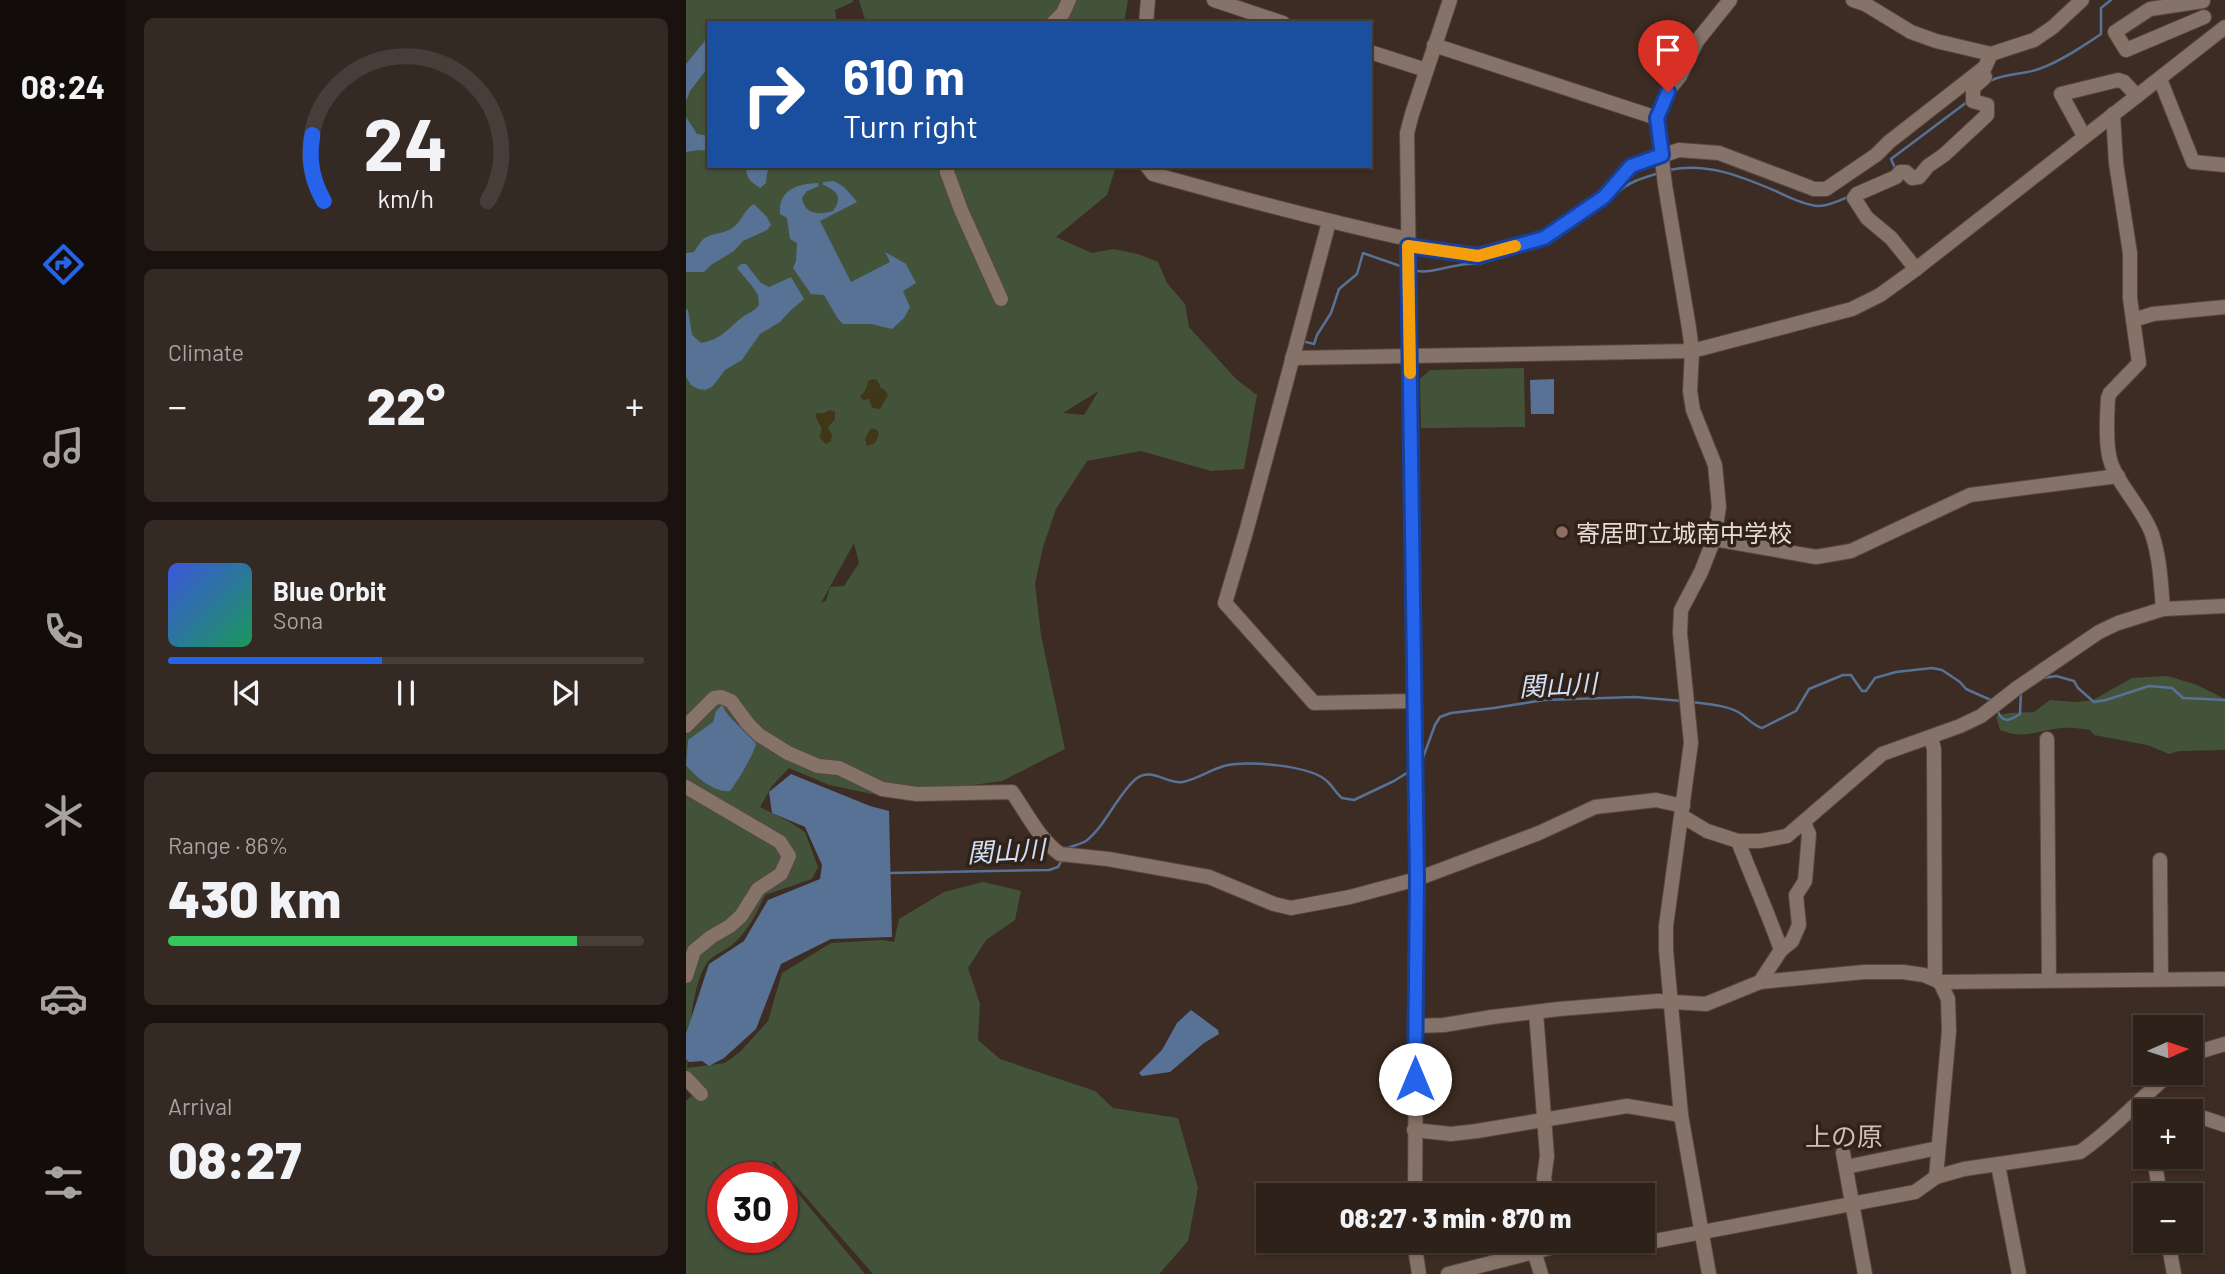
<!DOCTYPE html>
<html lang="en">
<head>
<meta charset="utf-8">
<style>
	body { margin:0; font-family:Barlow,"Noto Sans JP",sans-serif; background:#352923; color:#f1f3f6; height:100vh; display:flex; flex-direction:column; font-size:26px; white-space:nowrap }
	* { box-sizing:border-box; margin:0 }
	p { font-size:23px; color:#a7a3a2 }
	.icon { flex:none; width:38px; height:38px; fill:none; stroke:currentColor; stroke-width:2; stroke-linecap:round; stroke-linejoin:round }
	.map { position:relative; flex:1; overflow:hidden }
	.panel { display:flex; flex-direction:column; gap:18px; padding:18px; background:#19120e; width:560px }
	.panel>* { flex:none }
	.banner { position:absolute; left:21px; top:21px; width:665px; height:147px; border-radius:0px; box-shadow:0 2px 5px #0004,0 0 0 2px #483e39; background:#1a4fa0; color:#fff; overflow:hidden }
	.needle { width:46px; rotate:87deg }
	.tools { position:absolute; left:1447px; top:1015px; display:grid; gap:14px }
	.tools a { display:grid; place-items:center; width:70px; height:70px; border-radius:0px; background:#2d211a; box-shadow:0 2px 5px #0004,0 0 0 2px #483e39; font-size:35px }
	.speed { position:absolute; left:21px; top:1162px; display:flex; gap:14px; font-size:35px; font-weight:700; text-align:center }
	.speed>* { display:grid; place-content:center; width:91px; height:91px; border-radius:50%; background:#2d211a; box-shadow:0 2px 5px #0004,0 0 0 2px #483e39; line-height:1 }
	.speed .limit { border:10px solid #d22; background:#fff; color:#111 }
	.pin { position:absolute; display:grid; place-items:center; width:60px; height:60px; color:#fff; margin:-72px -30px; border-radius:50% 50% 50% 0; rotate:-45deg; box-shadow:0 0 7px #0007 }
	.pin .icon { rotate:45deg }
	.me { position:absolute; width:77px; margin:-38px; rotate:0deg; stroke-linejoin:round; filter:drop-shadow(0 0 5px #0008) }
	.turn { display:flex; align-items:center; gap:24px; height:147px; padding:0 21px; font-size:32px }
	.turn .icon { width:91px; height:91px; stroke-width:2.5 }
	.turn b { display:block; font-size:49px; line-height:60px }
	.big { font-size:52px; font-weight:800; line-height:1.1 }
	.panel .widget { flex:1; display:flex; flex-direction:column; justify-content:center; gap:10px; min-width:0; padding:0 24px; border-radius:10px; background:#352923 }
	.panel .dial { align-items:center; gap:0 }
	.dial svg { height:182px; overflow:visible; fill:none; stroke:#483e39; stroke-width:7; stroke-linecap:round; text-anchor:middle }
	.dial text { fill:#f1f3f6; stroke:none }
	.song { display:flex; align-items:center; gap:21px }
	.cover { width:84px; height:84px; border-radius:10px; background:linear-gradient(135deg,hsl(230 70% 55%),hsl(150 70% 35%)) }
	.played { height:7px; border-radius:4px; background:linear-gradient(90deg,#2563eb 45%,#483e39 45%) }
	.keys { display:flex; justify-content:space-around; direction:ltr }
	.heat { display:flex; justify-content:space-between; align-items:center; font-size:38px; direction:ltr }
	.charge { height:10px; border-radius:5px; background:linear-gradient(90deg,#34c759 86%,#483e39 0) }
	.trip { position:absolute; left:570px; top:1183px; width:399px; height:70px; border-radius:0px; background:#2d211a; box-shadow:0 2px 5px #0004,0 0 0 2px #483e39; font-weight:800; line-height:70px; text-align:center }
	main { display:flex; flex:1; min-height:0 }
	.dock { display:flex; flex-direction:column; width:126px; justify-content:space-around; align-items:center; background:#120d0a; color:#a7a3a2 }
	.dock .icon { width:49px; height:49px }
	.dock .current { color:#2563eb }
	.dock b { font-size:32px; color:#f1f3f6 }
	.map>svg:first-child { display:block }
	.green { fill:#43533a; fill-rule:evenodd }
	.sand { fill:#3f3717 }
	.water { fill:#577295 }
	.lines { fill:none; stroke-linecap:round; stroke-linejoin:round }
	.stream { stroke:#577295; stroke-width:2.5 }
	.minor-casing { stroke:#554840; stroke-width:16 }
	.minor { stroke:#857268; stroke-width:14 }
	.route-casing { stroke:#184099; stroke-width:18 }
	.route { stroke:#2563eb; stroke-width:12 }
	.slow { stroke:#f59e0b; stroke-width:12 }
	.education-dot { fill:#8d6e63; stroke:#312219; stroke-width:2.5 }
	.labels { text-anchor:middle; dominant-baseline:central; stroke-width:7; stroke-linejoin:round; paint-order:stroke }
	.poi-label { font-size:24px; fill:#e6dbd5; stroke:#312219; text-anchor:start }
	.water-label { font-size:26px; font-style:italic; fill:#cfe1f8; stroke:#312219 }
	.neighbourhood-label { font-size:26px; fill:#d2bdb2; stroke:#312219 }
</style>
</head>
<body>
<main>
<nav class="dock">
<b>08:24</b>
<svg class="icon current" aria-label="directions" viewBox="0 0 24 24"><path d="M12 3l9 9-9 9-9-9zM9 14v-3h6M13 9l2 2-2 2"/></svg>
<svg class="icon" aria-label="music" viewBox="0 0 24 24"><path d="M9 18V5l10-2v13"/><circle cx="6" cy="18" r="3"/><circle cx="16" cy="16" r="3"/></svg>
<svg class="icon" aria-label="phone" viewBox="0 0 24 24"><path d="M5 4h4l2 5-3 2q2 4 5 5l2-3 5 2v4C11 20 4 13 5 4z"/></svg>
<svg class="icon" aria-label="climate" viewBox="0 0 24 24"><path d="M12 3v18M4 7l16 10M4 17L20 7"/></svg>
<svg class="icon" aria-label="car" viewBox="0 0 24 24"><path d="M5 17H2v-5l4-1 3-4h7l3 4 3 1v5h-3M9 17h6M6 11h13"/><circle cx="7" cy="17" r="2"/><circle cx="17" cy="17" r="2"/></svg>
<svg class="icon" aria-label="filters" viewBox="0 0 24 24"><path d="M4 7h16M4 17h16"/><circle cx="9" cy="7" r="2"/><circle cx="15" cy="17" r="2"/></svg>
</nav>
<section class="panel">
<div class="widget dial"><svg viewBox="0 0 100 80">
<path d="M14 69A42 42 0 1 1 86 69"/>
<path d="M14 69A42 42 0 0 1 9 40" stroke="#2563eb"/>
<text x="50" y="56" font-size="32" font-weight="700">24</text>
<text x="50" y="72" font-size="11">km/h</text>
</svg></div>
<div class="widget"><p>Climate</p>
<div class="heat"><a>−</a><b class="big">22°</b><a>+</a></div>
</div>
<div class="widget">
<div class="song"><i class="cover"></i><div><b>Blue Orbit</b><p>Sona</p></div></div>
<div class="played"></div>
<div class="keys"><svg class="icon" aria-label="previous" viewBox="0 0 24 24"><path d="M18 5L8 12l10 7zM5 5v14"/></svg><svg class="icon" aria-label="pause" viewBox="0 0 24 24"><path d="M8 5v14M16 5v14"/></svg><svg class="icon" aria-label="next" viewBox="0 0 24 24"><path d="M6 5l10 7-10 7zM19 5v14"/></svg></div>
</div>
<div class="widget"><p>Range · 86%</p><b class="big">430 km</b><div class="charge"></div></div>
<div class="widget"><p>Arrival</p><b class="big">08:27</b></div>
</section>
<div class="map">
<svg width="1539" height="1274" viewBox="0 0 1539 1274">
	<rect width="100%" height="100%" fill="#3c2c23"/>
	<g class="green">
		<path d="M0,0H167V2L149,10L151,23H23V166H430L421,195L370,237L406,253L427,249L452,254L472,262L481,283L499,304L503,327L550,379L571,395L558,469L525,471L455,451L401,461L370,509L357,547L349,584L355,635L379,749L316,781L201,797L143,785L103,768L86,786L74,807L104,822L119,832L132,867L126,879L79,895C70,914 63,930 47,944C40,951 27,954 21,963C4,989 4,1036 1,1068L39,1063L54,1052L82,1021L96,973L145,943L196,940L208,942L213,919L258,892L297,882L335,891L329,920L300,940L282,968L294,1004L292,1040L314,1059L409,1091L427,1108L492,1118L512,1188L502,1241L473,1274H187L89,1162L85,1161L179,1274H0V1101L13,1089L0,1081ZM412,392L398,415L377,413L411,392ZM168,543L173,563L158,586L144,587L140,601L135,603ZM37,1178H96V1237H37Z"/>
		<path d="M173,0H442L438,23H180Z"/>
		<path d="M838,368L839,427L735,428L734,379L744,370Z"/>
		<path d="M1482,676L1511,685L1539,699V750L1493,751L1483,754L1461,745L1408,735L1404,730C1395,729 1385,727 1376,728C1351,730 1339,740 1314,730L1310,716L1323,713L1348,712L1364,700L1389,702L1407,700L1446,678Z"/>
	</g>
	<g class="sand">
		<path d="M186,379L191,380L195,388L199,390L202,395L194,409L186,408L183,399L177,400L174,397L180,389L182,381Z"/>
		<path d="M144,410L149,412V419L142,427L146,435L145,441L140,444C133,439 133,435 136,429L129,416L131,413H138Z"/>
		<path d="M185,428L191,430L193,434L189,443L181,446L179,439Z"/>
	</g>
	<g class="water">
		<path d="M23,31V66L4,91L0,101V64L18,42Z"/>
		<path d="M0,117L11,134L23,136V151L13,150L0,152Z"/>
		<path d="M54,166H85L81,173L80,183L74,188C66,182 62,181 60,170Z"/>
		<path d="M147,181C158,185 164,193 171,202L134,221L165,282L204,262L199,252L220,264L230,283L217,291L224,307L218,318L206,329L185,324H157L152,319L138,295L125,294L107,268L110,261L111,243L104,239L101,218L94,214C92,189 112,184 132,183L133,186L121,191L116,198C119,215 133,215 147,211C157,198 151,190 137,185V182Z"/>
		<path d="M68,204L81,217L85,225L81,230L57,241L48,251L25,265L18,272H0V253L8,252C11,248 14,241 19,238C28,232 39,235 50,225C57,218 59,209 68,204Z"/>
		<path d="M55,264H60L75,283L83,287L105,277L118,299L104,311L94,322L74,334L56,360L39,370L26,387L19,390L12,389L5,385L0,377V309L2,310L6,335L15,343C34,340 41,330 54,319C61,313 68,312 73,305L72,295L66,286L51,268Z"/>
		<path d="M868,379V414H845L844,380Z"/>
		<path d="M36,705C43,721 60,729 70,744C68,754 51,782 44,791C29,793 9,777 0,765L2,740L27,722L30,711Z"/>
		<path d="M105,774L184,806L203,811L206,937L145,939L95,964L70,1029L38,1058L23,1066L16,1061L3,1062L0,1059V1034L23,964L58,941L82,900L134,879L136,865L119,827L86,813L83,792Z"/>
		<path d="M505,1010L532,1030L533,1034L518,1043L484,1072L456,1076L453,1073L476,1050L491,1023Z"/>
	</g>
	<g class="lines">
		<g class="stream">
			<path d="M1304,81C1320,73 1337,75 1353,69C1375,61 1396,47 1415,34V8L1425,0"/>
			<path d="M1209,168L1205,159L1281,102"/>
			<path d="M983,170C1022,162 1057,177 1092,192C1104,198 1120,205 1133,206C1143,206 1155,200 1164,196"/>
			<path d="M930,194C942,182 956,178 973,173"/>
			<path d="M726,270C748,276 769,261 792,264L863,244L908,212"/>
			<path d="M616,341L628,344L631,335L645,313L653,289L671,274L677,253L717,267"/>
			<path d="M1358,678L1370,676L1388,681L1392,688L1408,702L1420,700L1463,686L1486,688L1497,698L1539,700"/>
			<path d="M1006,702C1021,704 1039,705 1052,712C1061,717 1066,725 1076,728L1110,711L1123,689L1157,675H1165L1176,691H1180L1189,678L1210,672L1246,668L1256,670L1274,682L1280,689L1307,701"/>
			<path d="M1311,710C1317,724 1323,721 1334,714L1335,692"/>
			<path d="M735,763L749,725L754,717L765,713L808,708L858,700L949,697L996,701"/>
			<path d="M380,849C386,846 395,844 400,841C419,827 432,793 451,778C466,767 482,785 497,782C511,779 524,770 538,766C559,760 626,765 642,782C647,787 650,793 656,798L668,800L708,781L724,771"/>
			<path d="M204,873L363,870L372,867L377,858"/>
		</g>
		<defs>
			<g id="minor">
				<path d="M528,0L597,23"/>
				<path d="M1167,0L1179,4L1225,32L1250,41L1305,54L1348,40L1367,27L1396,0"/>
				<path d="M1517,1L1464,9L1429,32L1440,50L1518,17"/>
				<path d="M367,23L377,13L383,0"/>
				<path d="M460,23L462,0"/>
				<path d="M748,45L971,118"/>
				<path d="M684,52L740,70"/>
				<path d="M1474,79L1507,162L1539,165"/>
				<path d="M1427,114L1430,163L1444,253V298L1453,363L1424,393L1422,398C1421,416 1419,446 1425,463C1433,486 1456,507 1466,534C1474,558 1475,584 1477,609"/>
				<path d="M1398,136L1375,94L1432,80L1438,82L1451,96"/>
				<path d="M261,166V172L275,210L315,299"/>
				<path d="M461,166L467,174C552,198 636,220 722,239"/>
				<path d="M643,222L560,532L539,603L628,703L728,701"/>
				<path d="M722,246L791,255L857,238L918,197L945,166L993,150L1033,153L1128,189H1140L1190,155L1203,142L1299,67L1305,54"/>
				<path d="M1230,269L1205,238L1181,218L1168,198L1171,194L1210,177L1214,172H1220L1226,178L1233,177L1242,166L1258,155L1301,115V105L1287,101V88L1299,77"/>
				<path d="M1447,320L1467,314L1539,307"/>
				<path d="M606,358L1006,351L1166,309L1194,295L1230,269L1539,27"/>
				<path d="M1028,539L1130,557L1165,551L1284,495L1432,476"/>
				<path d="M0,726L28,698L35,697L45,701L62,724L73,735L102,753L132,766L153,768L196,789L231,794L326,792C340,812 353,839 374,854L422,859L523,877L588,904L605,908L664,897L731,879L853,833L909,807L970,800L997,806"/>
				<path d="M1245,738L1248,749L1249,979"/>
				<path d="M1361,739L1363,980"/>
				<path d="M0,787L94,842L103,856L95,874L72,889L55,916L44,926L25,937L8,951L0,976"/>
				<path d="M996,816L1021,831L1052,841H1074L1101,836L1196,754L1274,726L1295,716L1331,688L1413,632L1432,623L1477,609L1539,606"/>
				<path d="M1052,841C1066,878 1082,913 1095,950"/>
				<path d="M1474,860L1475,979"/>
				<path d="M1074,982L1095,950L1106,941L1113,925L1110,895L1119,881L1123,834L1118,823"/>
				<path d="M850,1012L861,1156L858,1178L861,1195"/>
				<path d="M730,1026L758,1025L806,1017L873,1009L972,1001L1020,1004L1074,982L1178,972H1217L1238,975L1254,982L1539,979"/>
				<path d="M1505,1057L1509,1053L1539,1044"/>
				<path d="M0,1078L15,1094"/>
				<path d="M1505,1118H1518L1539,1125"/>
				<path d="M728,1130L765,1134L791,1131L941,1106L995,1115"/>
				<path d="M1157,1153L1179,1274"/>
				<path d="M1468,1157L1474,1195"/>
				<path d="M1312,1165L1333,1274"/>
				<path d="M1160,1167L1252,1148"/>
				<path d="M1250,1177L1263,1031L1262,999L1254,982"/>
				<path d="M729,1195L731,879L721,133L726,114L764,0"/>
				<path d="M957,1225L960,1242"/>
				<path d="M728,1241L733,1274"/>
				<path d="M908,1241L933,1244H953L1229,1192L1250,1177L1278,1169L1394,1152C1428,1129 1454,1098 1485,1073"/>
				<path d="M1482,1241L1488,1274"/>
				<path d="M848,1251L855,1274"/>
				<path d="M762,1274L891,1241"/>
				<path d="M1023,1274L995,1115L980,950V926L1005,743L994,633L995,610L1015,572L1028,539L1033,507L1029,465L1007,410L1004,391L1006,351L1003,328L979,185L971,118L982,91L994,76L1011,41L1044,0"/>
			</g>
		</defs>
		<use href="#minor" class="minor-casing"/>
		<use href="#minor" class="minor"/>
	</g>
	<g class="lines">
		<defs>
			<path id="route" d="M729,1079L731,879L722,246L792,256L858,238L918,197L945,166L976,155L971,118L982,92"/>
		</defs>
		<use href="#route" class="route-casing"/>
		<use href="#route" class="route"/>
		<path class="slow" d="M724,373L722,246L792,256L829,246"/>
	</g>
	<circle class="education-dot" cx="876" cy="532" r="7"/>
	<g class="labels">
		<g class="poi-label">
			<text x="890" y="532">寄居町立城南中学校</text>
		</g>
		<g class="water-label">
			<text transform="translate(872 684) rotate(-3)">関山川</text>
			<text transform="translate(320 850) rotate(-3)">関山川</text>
		</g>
		<g class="neighbourhood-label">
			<text x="1158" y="1135">上の原</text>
		</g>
	</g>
</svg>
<div class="tools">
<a><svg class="needle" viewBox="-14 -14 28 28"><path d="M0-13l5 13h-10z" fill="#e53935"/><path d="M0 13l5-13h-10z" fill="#a7a3a2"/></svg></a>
<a>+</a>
<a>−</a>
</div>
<div class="speed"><div class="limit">30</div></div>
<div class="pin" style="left:982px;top:92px;background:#d93025"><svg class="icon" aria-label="arrive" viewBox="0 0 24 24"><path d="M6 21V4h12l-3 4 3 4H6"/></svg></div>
<svg class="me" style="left:729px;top:1079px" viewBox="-20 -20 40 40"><circle r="19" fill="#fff"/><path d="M0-13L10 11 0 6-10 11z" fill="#2563eb"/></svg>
<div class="trip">08:27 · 3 min · 870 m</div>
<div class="banner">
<div class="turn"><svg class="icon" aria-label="right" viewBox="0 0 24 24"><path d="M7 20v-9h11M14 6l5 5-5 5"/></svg><div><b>610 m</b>Turn right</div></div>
</div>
</div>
</main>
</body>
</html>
